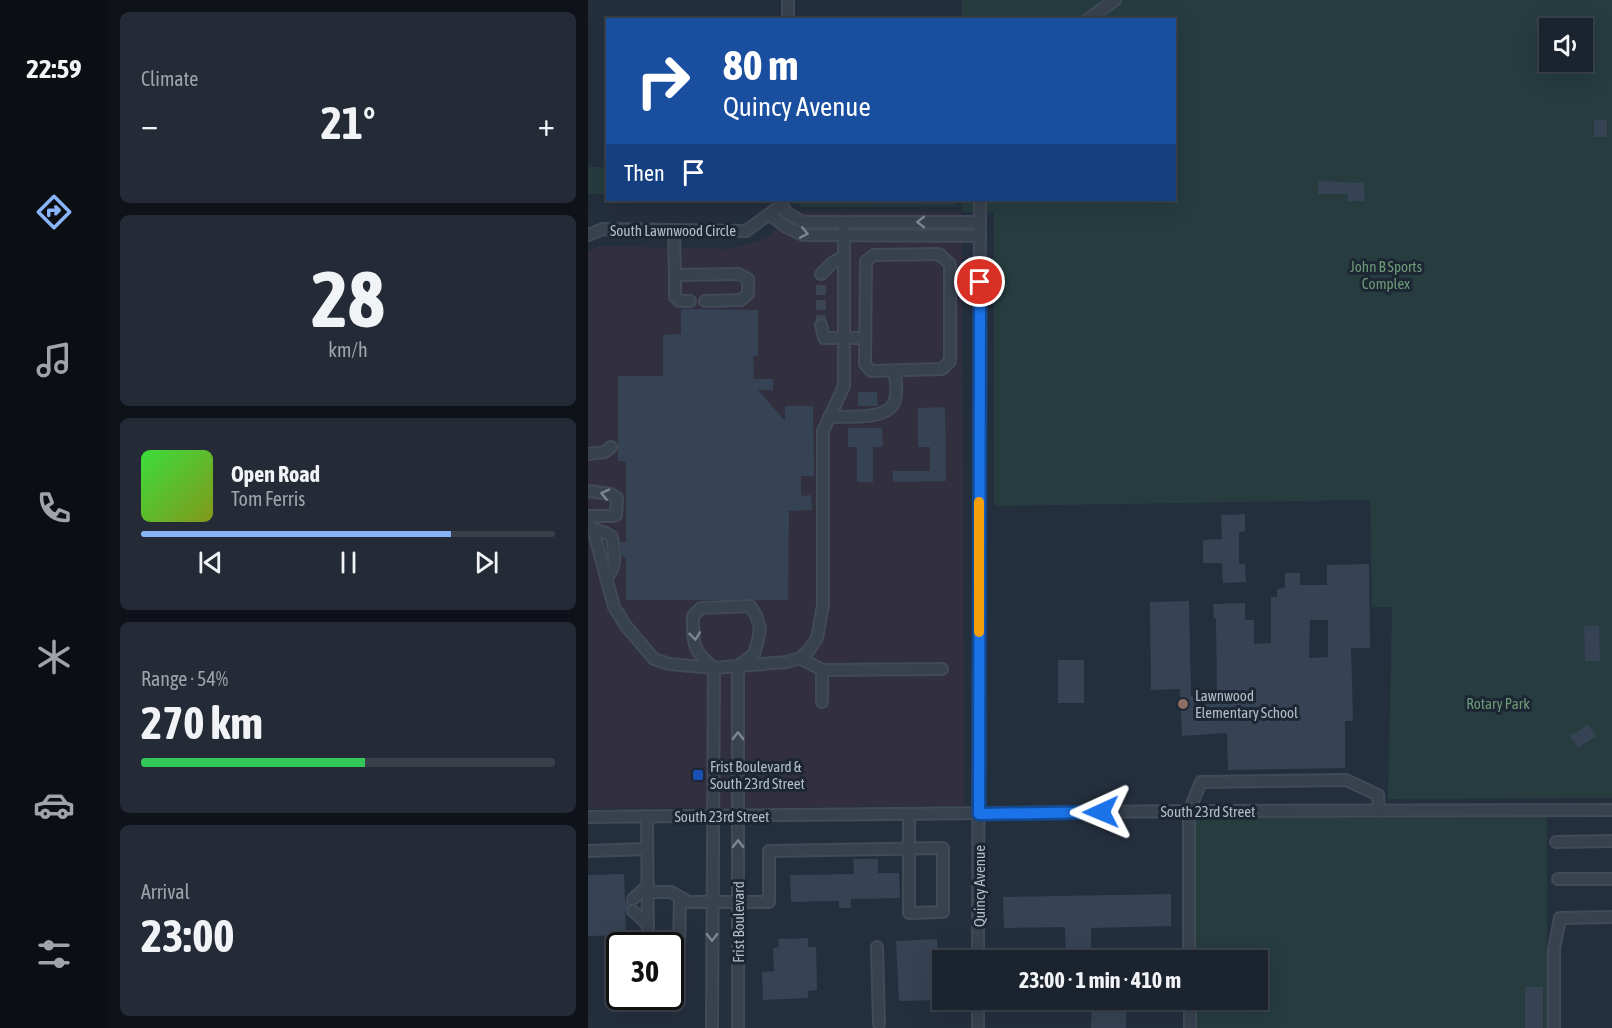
<!DOCTYPE html>
<html lang="en">
<head>
<meta charset="utf-8">
<style>
	body { margin:0; font-family:"Asap Condensed",sans-serif; background:#242b36; color:#f1f3f6; height:100vh; display:flex; flex-direction:column; font-size:22px; white-space:nowrap }
	* { box-sizing:border-box; margin:0 }
	p { font-size:20px; color:#a0a4aa }
	.icon { flex:none; width:33px; height:33px; fill:none; stroke:currentColor; stroke-width:2; stroke-linecap:round; stroke-linejoin:round }
	.map { position:relative; flex:1; overflow:hidden }
	.side { display:flex; flex-direction:column; gap:12px; padding:12px; background:#0f1319; width:480px }
	.side>* { flex:none }
	.top-card { position:absolute; left:18px; top:18px; width:570px; height:183px; border-radius:0px; box-shadow:0 6px 24px #0002,0 0 0 2px #39404a; background:#1a4fa0; color:#fff; overflow:hidden }
	.buttons { position:absolute; left:951px; top:18px; display:grid; gap:12px }
	.buttons a { display:grid; place-items:center; width:54px; height:54px; border-radius:0px; background:#1b232e; box-shadow:0 6px 24px #0002,0 0 0 2px #39404a; font-size:30px }
	.speed { position:absolute; left:18px; top:932px; display:flex; gap:12px; font-size:30px; font-weight:700; text-align:center }
	.speed>* { display:grid; place-content:center; width:78px; height:78px; border-radius:50%; background:#1b232e; box-shadow:0 6px 24px #0002,0 0 0 2px #39404a; line-height:1 }
	.speed .limit { border:3px solid #111; border-radius:9px; background:#fff; color:#111 }
	.pin { position:absolute; display:grid; place-items:center; width:51px; height:51px; color:#fff; margin:-26px; border:3px solid #fff; border-radius:50%; box-shadow:0 2px 6px #0007 }
	.me { position:absolute; width:66px; margin:-33px; rotate:269deg; stroke-linejoin:round; filter:drop-shadow(0 0 4px #0008) }
	.turn { display:flex; align-items:center; gap:21px; height:126px; padding:0 18px; font-size:27px }
	.turn .icon { width:78px; height:78px; stroke-width:2.5 }
	.turn b { display:block; font-size:42px; line-height:51px }
	.then { display:flex; align-items:center; height:57px; padding:0 18px; background:#0003; gap:12px; font-size:22px }
	.big { font-size:45px; font-weight:700; line-height:1.1 }
	.side .tile { flex:1; display:flex; flex-direction:column; justify-content:center; gap:9px; min-width:0; padding:0 21px; border-radius:9px; background:#242b36 }
	.side .dial { align-items:center; gap:0 }
	.dial b { font-size:78px; line-height:1 }
	.song { display:flex; align-items:center; gap:18px }
	.cover { width:72px; height:72px; border-radius:9px; background:linear-gradient(135deg,hsl(120 70% 55%),hsl(70 70% 35%)) }
	.played { height:6px; border-radius:3px; background:linear-gradient(90deg,#8ab4f8 75%,#39404a 75%) }
	.keys { display:flex; justify-content:space-around; direction:ltr }
	.heat { display:flex; justify-content:space-between; align-items:center; font-size:33px; direction:ltr }
	.charge { height:9px; border-radius:4px; background:linear-gradient(90deg,#34c759 54%,#39404a 0) }
	.trip { position:absolute; left:344px; top:950px; width:336px; height:60px; border-radius:0px; background:#1b232e; box-shadow:0 6px 24px #0002,0 0 0 2px #39404a; font-weight:700; line-height:60px; text-align:center }
	main { display:flex; flex:1; min-height:0 }
	.dock { display:flex; flex-direction:column; width:108px; justify-content:space-around; align-items:center; background:#0b0e12; color:#a0a4aa }
	.dock .icon { width:42px; height:42px }
	.dock .current { color:#8ab4f8 }
	.dock b { font-size:27px; color:#f1f3f6 }
	.map>svg:first-child { display:block }
	.medical { fill:#32303f }
	.green { fill:#263c3f; fill-rule:evenodd }
	.building { fill:#364354; fill-rule:evenodd }
	.lines { fill:none; stroke-linecap:round; stroke-linejoin:round }
	.minor-tunnel { stroke:#3a4453; stroke-width:10; stroke-dasharray:10 5; stroke-linecap:butt }
	.minor-casing { stroke:#414a57; stroke-width:14 }
	.minor { stroke:#38414e; stroke-width:10 }
	.oneway { stroke:#7c8592 }
	.route-casing { stroke:#114b97; stroke-width:15 }
	.route { stroke:#1a73e8; stroke-width:10 }
	.slow { stroke:#f59e0b; stroke-width:10 }
	.education-dot { fill:#8d6e63; stroke:#1d2633; stroke-width:2 }
	.transit-dot { fill:#1a4fb4; stroke:#1d2633; stroke-width:2 }
	.labels { text-anchor:middle; dominant-baseline:central; stroke-width:6; stroke-linejoin:round; paint-order:stroke }
	.street-label { font-size:15px; fill:#b4bcc9; stroke:#1d2633 }
	.park-label { font-size:15px; fill:#6b9a76; stroke:#1d2633 }
	.poi-label { font-size:15px; fill:#b4bcc9; stroke:#1d2633; text-anchor:start }
</style>
</head>
<body>
<main>
<nav class="dock">
<b>22:59</b>
<svg class="icon current" aria-label="directions" viewBox="0 0 24 24"><path d="M12 3l9 9-9 9-9-9zM9 14v-3h6M13 9l2 2-2 2"/></svg>
<svg class="icon" aria-label="music" viewBox="0 0 24 24"><path d="M9 18V5l10-2v13"/><circle cx="6" cy="18" r="3"/><circle cx="16" cy="16" r="3"/></svg>
<svg class="icon" aria-label="phone" viewBox="0 0 24 24"><path d="M5 4h4l2 5-3 2q2 4 5 5l2-3 5 2v4C11 20 4 13 5 4z"/></svg>
<svg class="icon" aria-label="climate" viewBox="0 0 24 24"><path d="M12 3v18M4 7l16 10M4 17L20 7"/></svg>
<svg class="icon" aria-label="car" viewBox="0 0 24 24"><path d="M5 17H2v-5l4-1 3-4h7l3 4 3 1v5h-3M9 17h6M6 11h13"/><circle cx="7" cy="17" r="2"/><circle cx="17" cy="17" r="2"/></svg>
<svg class="icon" aria-label="filters" viewBox="0 0 24 24"><path d="M4 7h16M4 17h16"/><circle cx="9" cy="7" r="2"/><circle cx="15" cy="17" r="2"/></svg>
</nav>
<section class="side">
<div class="tile"><p>Climate</p>
<div class="heat"><a>−</a><b class="big">21°</b><a>+</a></div>
</div>
<div class="tile dial"><b>28</b><p>km/h</p></div>
<div class="tile">
<div class="song"><i class="cover"></i><div><b>Open Road</b><p>Tom Ferris</p></div></div>
<div class="played"></div>
<div class="keys"><svg class="icon" aria-label="previous" viewBox="0 0 24 24"><path d="M18 5L8 12l10 7zM5 5v14"/></svg><svg class="icon" aria-label="pause" viewBox="0 0 24 24"><path d="M8 5v14M16 5v14"/></svg><svg class="icon" aria-label="next" viewBox="0 0 24 24"><path d="M6 5l10 7-10 7zM19 5v14"/></svg></div>
</div>
<div class="tile"><p>Range · 54%</p><b class="big">270 km</b><div class="charge"></div></div>
<div class="tile"><p>Arrival</p><b class="big">23:00</b></div>
</section>
<div class="map">
<svg width="1024" height="1028" viewBox="0 0 1024 1028">
	<rect width="100%" height="100%" fill="#242f3e"/>
	<path class="medical" d="M206,212H374L376,806L0,809V251L11,246L144,249L179,238Z"/>
	<g class="green">
		<path d="M374,0H1024V798L800,799L804,607H784L782,500L406,506V213L374,212V200H586V20L374,19ZM962,28H994V62H962Z"/>
		<rect x="0" y="167" width="19" height="27"/>
		<path d="M206,200H368V206L214,207Z"/>
		<path d="M608,816H959V1028H608V999H669V960H608Z"/>
	</g>
	<g class="building">
		<rect x="1006" y="120" width="13" height="17"/>
		<path d="M730,181L776,183L777,201H760V194H730Z"/>
		<path d="M93,309L170,310V356H165L166,379H185V390H170L197,421V406H225L226,476H213V496L223,495L224,510L201,511L200,600H38V557H34L32,542H38V461H30V376H75V335L93,334Z"/>
		<path d="M270,392H289L290,406H270Z"/>
		<path d="M357,407L358,481L305,482V471H342V447H330V408Z"/>
		<path d="M260,428H294L295,447H285V482H269V447H260Z"/>
		<path d="M657,514V531L651,532V564H657L658,582L635,583L634,563H615V540L634,539L633,515Z"/>
		<path d="M781,564L782,648H763L765,721H757V768L640,770L639,733L594,736L592,689L563,690L562,602L601,601L603,696L629,695L628,618L626,619L625,604L657,603V620H666V644L683,643V597H689V589L697,588V573H712V585H739V565ZM722,620H740V657L721,658Z"/>
		<path d="M1011,625L1012,661H997L996,626Z"/>
		<rect x="470" y="660" width="26" height="43"/>
		<path d="M1000,725L1008,736L990,748L982,736Z"/>
		<path d="M265,859H290V873H311L312,898L263,899V908H251V901L203,902L202,875L266,874Z"/>
		<path d="M36,874L37,900L41,905L37,911L38,935L0,936V875Z"/>
		<path d="M583,894V926L503,928V948L545,949V960H478L477,927L416,928L415,897Z"/>
		<path d="M220,938V947H228L229,990L220,991V998L175,1000L174,972L186,971L185,948L191,947L190,939Z"/>
		<path d="M349,939L352,1000L311,1001L308,941Z"/>
		<rect x="937" y="987" width="18" height="41"/>
		<path d="M509,999H539L538,1028H503L504,1002H509Z"/>
	</g>
	<g class="lines">
		<path class="minor-tunnel" d="M233,325V274"/>
		<defs>
			<g id="minor">
				<path d="M200,20V0"/>
				<path d="M499,20L527,0"/>
				<path d="M192,202L199,213L215,222H392"/>
				<path d="M182,215L198,227L215,235L392,236"/>
				<path d="M86,230L87,275L151,274L160,279V294L153,300L117,301"/>
				<path d="M0,235L15,229L158,231L187,210"/>
				<path d="M351,254L362,264V361L354,369L283,371L277,364L278,261L286,255Z"/>
				<path d="M233,274L244,263L256,256"/>
				<path d="M87,275V297L91,301H102"/>
				<path d="M233,325L236,338H277"/>
				<path d="M241,417C259,416 302,421 307,400C310,391 307,380 307,371"/>
				<path d="M0,454L17,452L23,447"/>
				<path d="M0,491L23,494L29,498L28,515L26,516H0"/>
				<path d="M0,521L5,529L26,607L38,626L66,659L81,664L126,668L199,662L212,658L221,650L229,638L235,605V431L256,386V222"/>
				<path d="M5,529L18,533L24,537C26,552 30,567 18,578"/>
				<path d="M212,658L234,670V702"/>
				<path d="M150,666V1028"/>
				<path d="M126,668C104,650 105,644 105,616L113,608L162,606L168,615L172,628L170,640L166,654L150,666"/>
				<path d="M234,670L354,669"/>
				<path d="M59,816L60,945"/>
				<path d="M0,817L601,811L1024,810"/>
				<path d="M968,842L1024,841"/>
				<path d="M0,851L59,849"/>
				<path d="M970,879H1024"/>
				<path d="M60,892H83L92,897L91,948H82"/>
				<path d="M92,897L101,902H181V851L355,848V912L321,913V814"/>
				<path d="M45,899L60,885"/>
				<path d="M45,911L60,925"/>
				<path d="M289,947L291,1024"/>
				<path d="M390,960L392,200"/>
				<path d="M601,960V811L613,782L758,780L790,795L791,810"/>
				<path d="M602,999V1028"/>
				<path d="M124,1028L126,668"/>
				<path d="M390,1028V999"/>
				<path d="M966,1028V949L972,918L1024,917"/>
			</g>
		</defs>
		<use href="#minor" class="minor-casing"/>
		<use href="#minor" class="minor"/>
	</g>
	<defs><path id="oneway-chevron" d="M-2-3.5L2.5 0L-2 3.5" fill="none" stroke-width="1.6" stroke-linecap="round" stroke-linejoin="round" transform="scale(1.5)"/></defs>
	<g class="oneway">
		<use href="#oneway-chevron" transform="translate(333 222) rotate(180)"/>
		<use href="#oneway-chevron" transform="translate(216 233) rotate(11)"/>
		<use href="#oneway-chevron" transform="translate(17 494) rotate(-167)"/>
		<use href="#oneway-chevron" transform="translate(107 636) rotate(83)"/>
		<use href="#oneway-chevron" transform="translate(150 736) rotate(-90)"/>
		<use href="#oneway-chevron" transform="translate(150 844) rotate(-90)"/>
		<use href="#oneway-chevron" transform="translate(124 937) rotate(90)"/>
	</g>
	<g class="lines">
		<defs>
			<path id="route" d="M392,282L391,814L513,812"/>
		</defs>
		<use href="#route" class="route-casing"/>
		<use href="#route" class="route"/>
		<path class="slow" d="M391,502V632"/>
	</g>
	<circle class="education-dot" cx="595" cy="704" r="6"/>
	<rect class="transit-dot" x="104" y="769" width="12" height="12" rx="3"/>
	<g class="labels">
		<g class="street-label">
			<text x="85" y="230">South Lawnwood Circle</text>
			<text x="620" y="811">South 23rd Street</text>
			<text x="134" y="816">South 23rd Street</text>
			<text transform="translate(391 886) rotate(-90)">Quincy Avenue</text>
			<text transform="translate(150 922) rotate(-90)">Frist Boulevard</text>
		</g>
		<g class="park-label">
			<text x="798" y="266">John B Sports<tspan x="798" dy="17">Complex</tspan></text>
			<text x="910" y="703">Rotary Park</text>
		</g>
		<g class="poi-label">
			<text x="607" y="695">Lawnwood<tspan x="607" dy="17">Elementary School</tspan></text>
			<text x="122" y="766">Frist Boulevard &amp;<tspan x="122" dy="17">South 23rd Street</tspan></text>
		</g>
	</g>
</svg>
<div class="buttons">
<a><svg class="icon" aria-label="sound" viewBox="0 0 24 24"><path d="M4 9h4l5-4v14l-5-4H4zM17 9q2 3 0 6"/></svg></a>
</div>
<div class="speed"><div class="limit">30</div></div>
<div class="pin" style="left:392px;top:282px;background:#d93025"><svg class="icon" aria-label="arrive" viewBox="0 0 24 24"><path d="M6 21V4h12l-3 4 3 4H6"/></svg></div>
<svg class="me" style="left:513px;top:812px" viewBox="-20 -20 40 40"><path d="M0-17L14 15 0 8-14 15z" fill="#1a73e8" stroke="#fff" stroke-width="4"/></svg>
<div class="trip">23:00 · 1 min · 410 m</div>
<div class="top-card">
<div class="turn"><svg class="icon" aria-label="right" viewBox="0 0 24 24"><path d="M7 20v-9h11M14 6l5 5-5 5"/></svg><div><b>80 m</b>Quincy Avenue</div></div>
<div class="then">Then<svg class="icon" aria-label="arrive" viewBox="0 0 24 24"><path d="M6 21V4h12l-3 4 3 4H6"/></svg></div>
</div>
</div>
</main>
</body>
</html>
